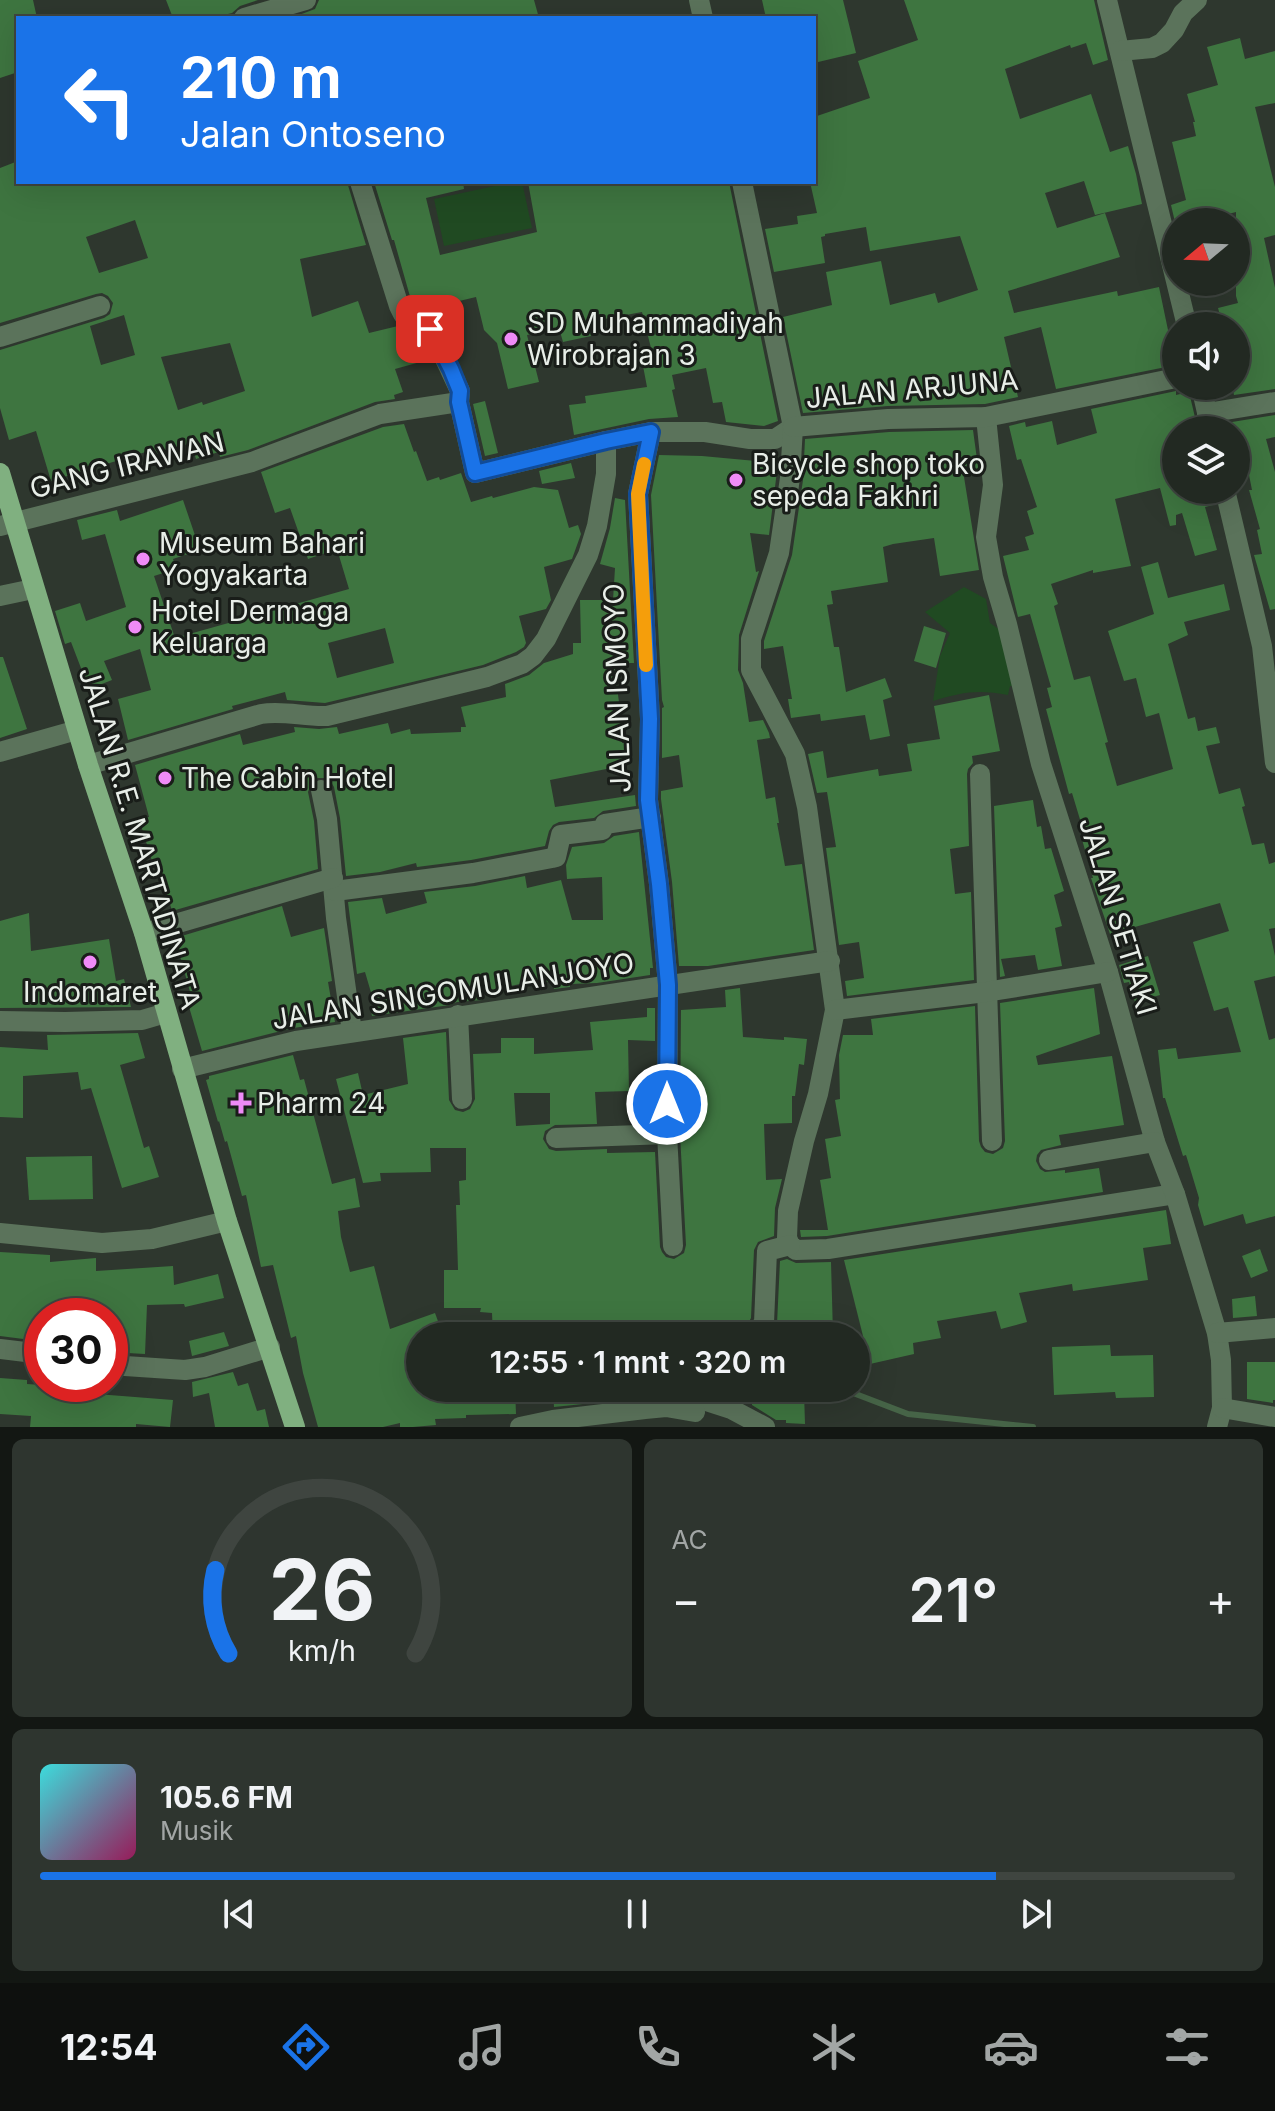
<!DOCTYPE html>
<html lang="id">
<head>
<meta charset="utf-8">
<style>
	body { margin:0; font-family:Inter,sans-serif; background:#2e352f; color:#f1f3f6; height:100vh; display:flex; flex-direction:column; font-size:30px; white-space:nowrap }
	* { box-sizing:border-box; margin:0 }
	p { font-size:26px; color:#a2a6a5 }
	.icon { flex:none; width:44px; height:44px; fill:none; stroke:currentColor; stroke-width:2; stroke-linecap:round; stroke-linejoin:round }
	.map { position:relative; height:1427px; overflow:hidden }
	.panel { display:flex; flex-direction:column; gap:12px; padding:12px; background:#131713; flex:1 }
	.panel>* { flex:none }
	.hud { position:absolute; left:16px; top:16px; width:800px; height:168px; border-radius:0px; box-shadow:0 8px 32px #0002,0 0 0 2px #3f4540; background:#1a73e8; color:#fff; overflow:hidden }
	.needle { width:52px; rotate:251deg }
	.tools { position:absolute; left:1162px; top:208px; display:grid; gap:16px }
	.tools a { display:grid; place-items:center; width:88px; height:88px; border-radius:50%; background:#222922; box-shadow:0 8px 32px #0002,0 0 0 2px #3f4540; font-size:40px }
	.speed { position:absolute; left:24px; top:1298px; display:flex; gap:16px; font-size:40px; font-weight:700; text-align:center }
	.speed>* { display:grid; place-content:center; width:104px; height:104px; border-radius:50%; background:#222922; box-shadow:0 8px 32px #0002,0 0 0 2px #3f4540; line-height:1 }
	.speed .limit { border:12px solid #d22; background:#fff; color:#111 }
	.pin { position:absolute; display:grid; place-items:center; width:68px; height:68px; color:#fff; margin:-34px; border-radius:16px; box-shadow:0 4px 12px #0006 }
	.me { position:absolute; width:88px; margin:-44px; rotate:0deg; stroke-linejoin:round; filter:drop-shadow(0 0 6px #0008) }
	.turn { display:flex; align-items:center; gap:28px; height:168px; padding:0 32px; font-size:36px }
	.turn .icon { width:104px; height:104px; stroke-width:2.5 }
	.turn b { display:block; font-size:56px; line-height:68px }
	.big { font-size:60px; font-weight:600; line-height:1.1 }
	.panel .card { flex:1; display:flex; flex-direction:column; justify-content:center; gap:12px; min-width:0; padding:0 28px; border-radius:12px; background:#2e352f }
	.panel .dial { align-items:center; gap:0 }
	.dial svg { height:208px; overflow:visible; fill:none; stroke:#3f4540; stroke-width:7; stroke-linecap:round; text-anchor:middle }
	.dial text { fill:#f1f3f6; stroke:none }
	.song { display:flex; align-items:center; gap:24px }
	.cover { width:96px; height:96px; border-radius:12px; background:linear-gradient(135deg,hsl(180 70% 55%),hsl(330 70% 35%)) }
	.played { height:8px; border-radius:4px; background:linear-gradient(90deg,#1a73e8 80%,#3f4540 80%) }
	.keys { display:flex; justify-content:space-around; direction:ltr }
	.heat { display:flex; justify-content:space-between; align-items:center; font-size:44px; direction:ltr }
	.panel .tiles { flex:1; display:grid; gap:12px; grid-template-columns:1fr 1fr }
	.card:last-child { grid-column:span 2 }
	.trip { position:absolute; left:406px; top:1322px; width:464px; height:80px; border-radius:40px; background:#222922; box-shadow:0 8px 32px #0002,0 0 0 2px #3f4540; font-weight:600; line-height:80px; text-align:center }
	.tab-bar { display:flex; height:128px; justify-content:space-around; align-items:center; background:#0e100e; color:#a2a6a5 }
	.tab-bar .icon { width:56px; height:56px }
	.tab-bar .selected { color:#1a73e8 }
	.tab-bar b { font-size:36px; color:#f1f3f6 }
	.map>svg:first-child { display:block }
	.green { fill:#204a22 }
	.lines { fill:none; stroke-linecap:round; stroke-linejoin:round }
	.stream { stroke:#466447; stroke-width:6 }
	.building { fill:#3e7540; fill-rule:evenodd }
	.minor { stroke:#5b735b; stroke-width:20 }
	.major { stroke:#80b080; stroke-width:20 }
	.route-casing { stroke:#114b97; stroke-width:20 }
	.route { stroke:#1a73e8; stroke-width:14 }
	.slow { stroke:#f59e0b; stroke-width:14 }
	.poi-dot { fill:#ef8bf7; stroke:#191d19; stroke-width:3 }
	.labels { text-anchor:middle; dominant-baseline:central; stroke-width:6; stroke-linejoin:round; paint-order:stroke }
	.poi-label { font-size:28px; fill:#e8eee8; stroke:#191d19; text-anchor:start }
	.street-label { font-size:28px; fill:#e8eee8; stroke:#191d19 }
</style>
</head>
<body>
<div class="map">
<svg width="1275" height="1427" viewBox="0 0 1275 1427">
	<rect width="100%" height="100%" fill="#2e372e"/>
	<g class="green">
		<path d="M514,182H522L532,228L444,246L434,199Z"/>
		<path d="M964,587L986,599L990,623L1010,637L1024,688L1010,686L1008,695C979,689 961,692 933,701L940,656L950,633L925,612Z"/>
	</g>
	<g class="lines">
		<path class="stream" d="M840,1388L908,1414L1033,1427"/>
	</g>
	<g class="building">
		<path d="M0,0H33L37,18H18V72L0,78Z"/>
		<path d="M166,0H258L240,6L232,13L212,18H173Z"/>
		<path d="M319,0H534L539,18H291L315,9Z"/>
		<path d="M762,0H843L856,53L814,63V18H802L801,14L781,18H766Z"/>
		<path d="M904,0H1094L1108,60L1093,65L1086,43L1071,48L1070,45L1005,69L1020,119L1091,94L1110,152L1128,146L1136,174L1142,204L1095,215L1084,181L1045,193L1057,228L1105,213L1120,257L1008,291L1014,313L1117,291L1118,296L1159,287L1168,330L1174,329L1176,332V365L1056,389L1041,327L1004,337L1018,397L985,404L888,406L803,413L783,317L832,305L826,272L881,261L890,305L935,293L938,303L978,290L960,236L870,251L866,227L825,234V236L821,237L825,263L774,272L765,229L798,224L797,216L817,213L810,182H814V117L870,98L858,61L918,40Z"/>
		<path d="M1240,38L1245,59L1275,51V103L1255,107L1275,187V235L1264,238L1275,288V389L1234,395L1232,386H1236V326H1223L1218,308L1238,303L1236,296V212L1197,222H1175L1171,205L1186,200L1172,142L1196,136L1193,122H1195L1187,94L1218,85L1207,47Z"/>
		<path d="M18,161V182H347L366,245L300,259L312,317L358,301L369,333L398,326L416,327L431,359L395,369L403,392L394,395L395,399L375,402L248,450L220,457L219,452L196,459L191,443L154,455L152,450L51,481L36,431L9,440L0,408V350L104,318L110,314L113,303L108,296L102,293L96,294L0,323V168ZM135,220L148,258L99,273L86,237ZM124,315L135,355L101,365L90,326ZM230,343L245,391L203,405L202,402L178,410L161,357Z"/>
		<path d="M374,182H463L464,189L426,198L440,255L537,232L528,182H729L778,421L764,426L726,422L722,402L713,403L706,368L672,375L675,389L672,390L678,417L649,419L574,435L569,405L586,403L585,396L647,387L640,350L651,348L642,312L588,322L591,336L563,342L559,328L527,335L539,382L508,389L497,343L484,330L476,297L434,307L428,303L411,300L394,240H392Z"/>
		<path d="M1176,391V395L1189,392L1198,430H1176V490H1209L1213,505L1205,507L1217,550L1195,556L1182,513L1176,515V525L1170,526L1160,488L1115,499L1131,566L1093,573V570L1051,584L1058,604L1054,606L1074,680L1090,676L1108,742L1105,743L1117,786L1173,769L1159,713L1146,717L1136,678L1124,681L1108,631L1154,614L1141,567L1158,562L1168,598L1224,584L1230,610L1184,622L1188,635L1168,644L1188,719L1195,717L1198,731L1216,727L1220,743L1206,746L1219,794L1240,788L1245,806L1242,807L1252,845L1264,843L1269,864L1275,862V928L1269,929L1275,956V976L1254,981L1269,1040L1275,1038V1216L1246,1224L1243,1214L1204,1226L1198,1205L1199,1198L1186,1155L1183,1156L1165,1098H1163L1158,1050L1176,1048L1178,1059L1241,1052L1228,1007L1214,1011L1193,942L1229,931L1220,903L1110,934L1091,878H1093L1081,836H1085L1072,793L1069,794L1046,709L1052,707L1047,688L1051,687L1030,614L1018,617L1003,556L1029,550L1025,537L1034,534L1027,511L1037,507L1021,459L1017,460L1009,426L1025,422L1026,427L1052,421L1057,445L1097,433L1091,409Z"/>
		<path d="M485,401L498,453L485,456L473,404Z"/>
		<path d="M1275,415V437L1266,439L1275,472V609L1270,610L1254,555L1262,554L1257,530L1260,529L1249,490H1252L1243,445L1238,446L1236,430H1234L1232,422Z"/>
		<path d="M404,424L414,452L416,451L427,481L439,477L440,480L461,473L471,502L492,496L493,498L534,487L558,490L569,528L578,525L581,534L572,559L544,567L551,600L546,609L519,616L526,643L524,647L516,652L483,665L325,703L287,700L285,692L232,706L233,709L128,740L118,699L151,690L140,649L104,661L112,680L89,689L71,642L65,644L55,611L80,603L86,621L126,607L105,534L82,540L77,520L117,510L120,521L183,500L200,550L173,559L176,569L154,576L175,638L349,589L337,549L308,559L290,508L275,513L261,472L383,427ZM385,628L394,663L337,678L328,643Z"/>
		<path d="M973,430L979,474L964,477L979,570L940,576L934,538L893,544L883,547L888,582L831,591L833,604L827,605L834,647H839L846,692L885,678L892,697L883,700L890,736L870,740L865,715L821,721L820,714L791,718L788,699H792L783,646L764,649V641L792,555L803,480L805,439L889,432Z"/>
		<path d="M659,455L702,456L778,463L769,535L750,533L756,572L759,571L739,635L738,670L743,683L749,722L763,720L769,733L770,738L757,740L766,799L775,797L779,823H777L785,866L802,864L814,950L708,966H679L672,882L661,799V791L683,787L679,755L662,758V708L664,707L662,700L651,495Z"/>
		<path d="M571,463L575,478L542,484L539,471Z"/>
		<path d="M615,498L625,500L634,663H627L621,648L612,650L621,717L622,743H624L627,765L550,780L555,807L635,795L636,806L603,811L594,818L559,822L553,825L549,831L545,846L471,860L417,867L416,863L380,872L346,876L340,818L334,787L331,782L326,778H318L312,781L308,792L314,821L318,869L172,911L157,860L152,861L139,819L149,817L135,765L240,734L243,745L295,732L294,727L319,729L337,727L339,734L388,723L391,734L410,729L411,734L461,732V727H466L461,707L506,697L505,684L529,675L544,663L573,654V643H581L580,600H613L615,568L600,564L610,528Z"/>
		<path d="M924,626L946,633L936,668L914,661Z"/>
		<path d="M0,657H3L27,729L0,738Z"/>
		<path d="M989,695L1000,751L972,756L973,763L968,769L967,774L969,846L950,849L955,894L971,892L974,980L847,996L845,981L864,978L859,942L839,945L826,848L836,847L827,792L817,793L808,754L823,751L827,778L878,769L879,776L912,771L907,744L940,739L934,706Z"/>
		<path d="M1033,800L1037,827L1041,826L1045,849L1051,848L1064,891L1054,895L1062,926L1055,928L1062,966L1038,970L1035,955L1001,959L1005,976L1000,977L994,806Z"/>
		<path d="M639,832L653,968H650V975L597,983L570,984V987L554,989L553,981L525,985V983L481,992L482,1000L457,1002L450,1005L372,1016L370,1007L375,1006L365,972L357,974L348,902L382,898L386,914L427,903L424,892L475,886L525,876L527,888L561,880L572,920H603L602,877L567,879L566,865L572,847L604,843L614,836Z"/>
		<path d="M282,906L291,937L324,928L332,981L328,982L335,1022L293,1028L202,1051L187,1000L192,999L175,938Z"/>
		<path d="M29,913L31,951L109,939L116,981L124,979L131,1007L0,1008V921Z"/>
		<path d="M1148,956L1160,995L1135,1002L1129,982L1124,983L1119,965Z"/>
		<path d="M740,988L743,1037L784,1040V1037L807,1039L804,1065L799,1064L795,1096H792V1123L764,1124L766,1180L782,1179L775,1208L774,1236L758,1242L754,1250L751,1318L745,1329V1336H493L492,1313L480,1312L481,1308H444V1270H458L456,1205H460L459,1181L466,1180V1148H430L431,1172L380,1173L381,1181L363,1183L336,1079L358,1073L363,1095L408,1084L403,1038L446,1032L449,1100L455,1110L463,1112L470,1109L475,1099L473,1054L501,1053V1038H534V1054L593,1050L590,1022L647,1017V1008H655V1041L628,1040L629,1091L595,1092L597,1124L555,1125L545,1131L543,1139L549,1149L556,1151L607,1149V1153L655,1152L660,1247L662,1252L666,1257L674,1259L684,1253L686,1245L680,1134L681,1010L726,1007L725,990ZM514,1093H550V1124L516,1126Z"/>
		<path d="M1094,988L1100,1034L1036,1056L1038,1065L1112,1056L1124,1125L1059,1135L1061,1145L1041,1150L1037,1155L1036,1161L1040,1169L1045,1172L1065,1170V1173L1099,1168L1103,1192L827,1236L801,1237L800,1230H828L820,1180L831,1178L825,1139L841,1136L835,1100L840,1099L839,1055L843,1035H873L871,1019L975,1006L979,1141L981,1147L985,1152L993,1154L1003,1148L1005,1141L1000,1003Z"/>
		<path d="M138,1033L145,1058L120,1065L144,1148L149,1146L159,1177L122,1188L91,1088L81,1090L78,1072L23,1076V1118L0,1117V1047L48,1050L47,1035Z"/>
		<path d="M293,1055L300,1080L304,1079L332,1184L355,1178L360,1207L338,1211L341,1237L350,1272L374,1266L390,1329L435,1313L442,1332L430,1336H420V1388H515L516,1414L466,1415V1418L435,1419L436,1425L413,1427H400V1423L383,1427H318L303,1373L296,1336L291,1338L273,1265L261,1267L246,1195L242,1196L227,1141L225,1142L219,1121L218,1122L206,1080L209,1079V1076Z"/>
		<path d="M92,1156L93,1199L29,1200L26,1157Z"/>
		<path d="M1166,1210L1171,1244L1143,1248L1148,1280L1073,1291L1072,1284L1019,1293L1027,1322L1001,1329L996,1311L937,1321L941,1338L913,1343L914,1354L870,1364L844,1260Z"/>
		<path d="M1260,1249L1268,1271L1251,1278L1242,1256Z"/>
		<path d="M0,1252L50,1255V1262L96,1258V1271L173,1266L174,1285L218,1274L224,1298L185,1307L184,1304L147,1305L145,1354L110,1352V1316H38L39,1341L0,1336Z"/>
		<path d="M787,1259L796,1263L831,1262L833,1334L771,1336L777,1324L780,1261Z"/>
		<path d="M1255,1296L1257,1316L1233,1318L1232,1299Z"/>
		<path d="M224,1332L229,1346L192,1356L189,1341Z"/>
		<path d="M1110,1345L1111,1356L1153,1355L1154,1397L1116,1398L1115,1392L1054,1395L1052,1347Z"/>
		<path d="M1247,1362H1275V1400H1273V1403L1247,1399Z"/>
		<path d="M233,1372L238,1386L248,1383L257,1411L265,1409L269,1427H215L209,1393L193,1397L192,1382Z"/>
		<path d="M0,1378L27,1380V1384L84,1388V1393L173,1400L170,1427L136,1424V1427H30L31,1416L0,1414Z"/>
		<path d="M553,1388H670V1395L554,1407Z"/>
		<path d="M752,1388H782V1392H804L805,1424L786,1423V1420H776L752,1405Z"/>
	</g>
	<g class="lines">
		<g class="minor">
			<path d="M699,0L703,18"/>
			<path d="M1107,0L1187,326"/>
			<path d="M244,18L306,0"/>
			<path d="M1120,51L1152,48L1162,43L1174,30L1183,13L1197,0"/>
			<path d="M360,182L399,306L403,314L413,313L425,316L460,391L459,402L475,473L606,441L651,432H705L750,439H775L793,427"/>
			<path d="M742,182L793,427L790,478L779,553L751,639V670L795,754L807,807L835,1010L818,1094L804,1141L788,1211L787,1238L790,1245L796,1250L828,1249L1175,1194"/>
			<path d="M0,337L100,306"/>
			<path d="M1201,386L1211,430"/>
			<path d="M1207,413L1275,402"/>
			<path d="M986,417L993,485L986,537L993,577L1007,624L1041,764L1108,972L1155,1142L1175,1194L1217,1333L1221,1360L1222,1408L1217,1427"/>
			<path d="M793,427L888,419L986,417L1176,378"/>
			<path d="M651,432L638,494L650,719L648,800L659,884L668,985L667,1134L673,1246"/>
			<path d="M1225,490L1262,646L1275,763"/>
			<path d="M0,526L252,462L380,414L459,402"/>
			<path d="M0,596L33,589"/>
			<path d="M0,752L77,730"/>
			<path d="M88,765L261,714C283,710 304,717 327,716L487,677L522,664L533,656L546,639L588,555L597,526L606,474V441"/>
			<path d="M980,774L992,1141"/>
			<path d="M321,790L327,819L336,918L352,1032"/>
			<path d="M335,891L473,873L552,858L556,857L561,835L602,830L605,824L651,817"/>
			<path d="M144,933L333,878"/>
			<path d="M835,1010L986,992L1108,972"/>
			<path d="M458,1015L462,1099"/>
			<path d="M0,1021L65,1022L142,1020L166,1013"/>
			<path d="M182,1069L296,1041L830,961"/>
			<path d="M556,1138L667,1134"/>
			<path d="M1049,1160L1155,1142"/>
			<path d="M0,1233L102,1243L152,1239L227,1221"/>
			<path d="M1217,1333L1275,1328"/>
			<path d="M758,1336V1330L764,1323L767,1251L790,1245"/>
			<path d="M0,1349L42,1354"/>
			<path d="M110,1365L185,1370L205,1367L270,1347"/>
			<path d="M700,1399L731,1409L765,1427"/>
			<path d="M1222,1408L1275,1417"/>
			<path d="M520,1427L553,1420L645,1409L666,1407L695,1412"/>
		</g>
		<path class="major" d="M0,473L88,765L144,933L227,1221L295,1427"/>
	</g>
	<g class="lines">
		<defs>
			<path id="route" d="M430,329L451,369L460,391L459,402L475,473L606,441L651,432L638,494L650,719L648,800L659,884L668,985L667,1104"/>
		</defs>
		<use href="#route" class="route-casing"/>
		<use href="#route" class="route"/>
		<path class="slow" d="M644,464L638,494L646,665"/>
	</g>
	<g class="poi-dot">
		<circle cx="511" cy="339" r="8"/>
		<circle cx="736" cy="480" r="8"/>
		<circle cx="143" cy="559" r="8"/>
		<circle cx="135" cy="627" r="8"/>
		<circle cx="165" cy="778" r="8"/>
		<circle cx="90" cy="962" r="8"/>
		<path d="M237 1091h8v8h8v8h-8v8h-8v-8h-8v-8h8z"/>
	</g>
	<g class="labels">
		<g class="poi-label">
			<text x="527" y="323">SD Muhammadiyah<tspan x="527" dy="32">Wirobrajan 3</tspan></text>
			<text x="752" y="464">Bicycle shop toko<tspan x="752" dy="32">sepeda Fakhri</tspan></text>
			<text x="159" y="543">Museum Bahari<tspan x="159" dy="32">Yogyakarta</tspan></text>
			<text x="151" y="611">Hotel Dermaga<tspan x="151" dy="32">Keluarga</tspan></text>
			<text x="181" y="778">The Cabin Hotel</text>
			<text x="90" y="992" text-anchor="middle">Indomaret</text>
			<text x="257" y="1103">Pharm 24</text>
		</g>
		<g class="street-label">
			<text transform="translate(912 389) rotate(-5)">JALAN ARJUNA</text>
			<text transform="translate(127 465) rotate(-14)">GANG IRAWAN</text>
			<text transform="translate(617 688) rotate(-92)">JALAN ISMOYO</text>
			<text transform="translate(140 838) rotate(73)">JALAN R.E. MARTADINATA</text>
			<text transform="translate(1118 916) rotate(73)">JALAN SETIAKI</text>
			<text transform="translate(453 991) rotate(-9)">JALAN SINGOMULANJOYO</text>
		</g>
	</g>
</svg>
<div class="tools">
<a><svg class="needle" viewBox="-14 -14 28 28"><path d="M0-13l5 13h-10z" fill="#e53935"/><path d="M0 13l5-13h-10z" fill="#a2a6a5"/></svg></a>
<a><svg class="icon" aria-label="sound" viewBox="0 0 24 24"><path d="M4 9h4l5-4v14l-5-4H4zM17 9q2 3 0 6"/></svg></a>
<a><svg class="icon" aria-label="layers" viewBox="0 0 24 24"><path d="M12 4l9 5-9 5-9-5zM3 14l9 5 9-5"/></svg></a>
</div>
<div class="speed"><div class="limit">30</div></div>
<div class="pin" style="left:430px;top:329px;background:#d93025"><svg class="icon" aria-label="arrive" viewBox="0 0 24 24"><path d="M6 21V4h12l-3 4 3 4H6"/></svg></div>
<svg class="me" style="left:667px;top:1104px" viewBox="-20 -20 40 40"><circle r="17" fill="#1a73e8" stroke="#fff" stroke-width="3"/><path d="M0-11L8 9 0 5-8 9z" fill="#fff"/></svg>
<div class="trip">12:55 · 1 mnt · 320 m</div>
<div class="hud">
<div class="turn"><svg class="icon" aria-label="left" viewBox="0 0 24 24"><path d="M17 20v-9H6M10 6l-5 5 5 5"/></svg><div><b>210 m</b>Jalan Ontoseno</div></div>
</div>
</div>
<section class="panel">
<div class="tiles">
<div class="card dial"><svg viewBox="0 0 100 80">
<path d="M14 69A42 42 0 1 1 86 69"/>
<path d="M14 69A42 42 0 0 1 9 37" stroke="#1a73e8"/>
<text x="50" y="56" font-size="32" font-weight="700">26</text>
<text x="50" y="72" font-size="11">km/h</text>
</svg></div>
<div class="card"><p>AC</p>
<div class="heat"><a>−</a><b class="big">21°</b><a>+</a></div>
</div>
<div class="card">
<div class="song"><i class="cover"></i><div><b>105.6 FM</b><p>Musik</p></div></div>
<div class="played"></div>
<div class="keys"><svg class="icon" aria-label="previous" viewBox="0 0 24 24"><path d="M18 5L8 12l10 7zM5 5v14"/></svg><svg class="icon" aria-label="pause" viewBox="0 0 24 24"><path d="M8 5v14M16 5v14"/></svg><svg class="icon" aria-label="next" viewBox="0 0 24 24"><path d="M6 5l10 7-10 7zM19 5v14"/></svg></div>
</div>
</div>
</section>
<nav class="tab-bar">
<b>12:54</b>
<svg class="icon selected" aria-label="directions" viewBox="0 0 24 24"><path d="M12 3l9 9-9 9-9-9zM9 14v-3h6M13 9l2 2-2 2"/></svg>
<svg class="icon" aria-label="music" viewBox="0 0 24 24"><path d="M9 18V5l10-2v13"/><circle cx="6" cy="18" r="3"/><circle cx="16" cy="16" r="3"/></svg>
<svg class="icon" aria-label="phone" viewBox="0 0 24 24"><path d="M5 4h4l2 5-3 2q2 4 5 5l2-3 5 2v4C11 20 4 13 5 4z"/></svg>
<svg class="icon" aria-label="climate" viewBox="0 0 24 24"><path d="M12 3v18M4 7l16 10M4 17L20 7"/></svg>
<svg class="icon" aria-label="car" viewBox="0 0 24 24"><path d="M5 17H2v-5l4-1 3-4h7l3 4 3 1v5h-3M9 17h6M6 11h13"/><circle cx="7" cy="17" r="2"/><circle cx="17" cy="17" r="2"/></svg>
<svg class="icon" aria-label="filters" viewBox="0 0 24 24"><path d="M4 7h16M4 17h16"/><circle cx="9" cy="7" r="2"/><circle cx="15" cy="17" r="2"/></svg>
</nav>
</body>
</html>
